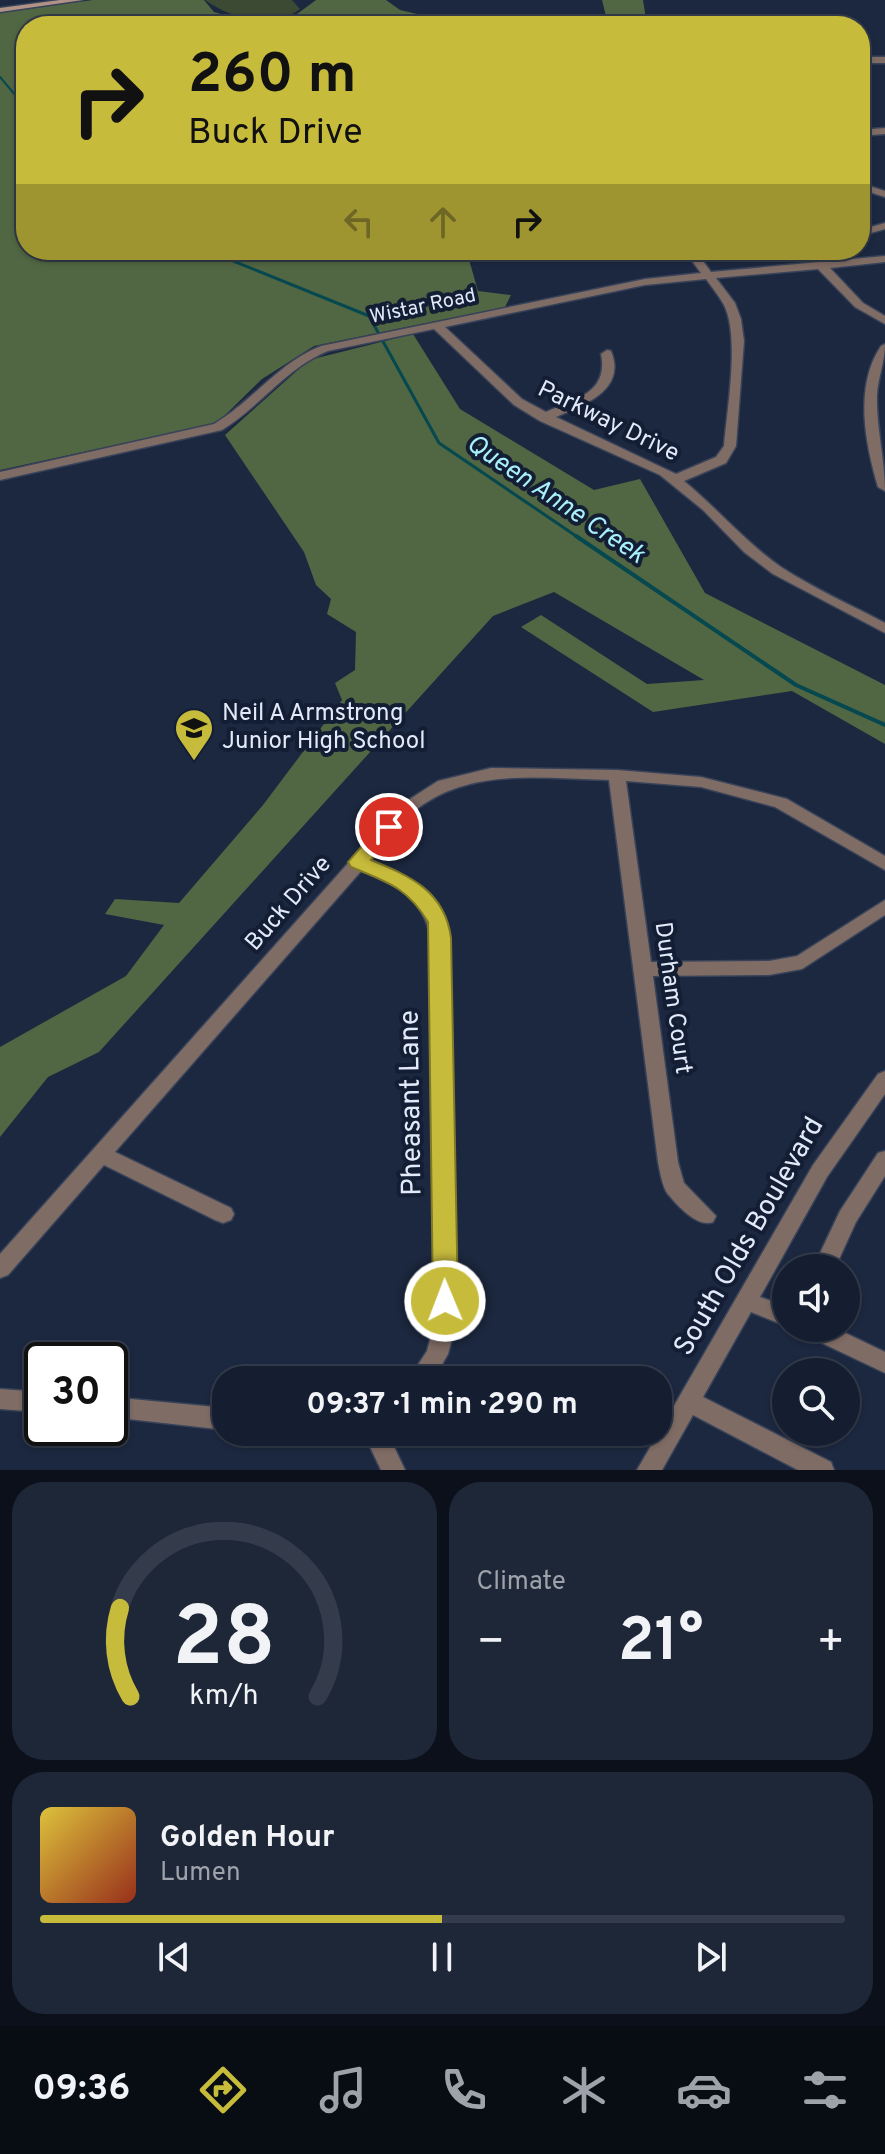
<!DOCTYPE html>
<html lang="en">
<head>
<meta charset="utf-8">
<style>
	body { margin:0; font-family:Overpass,sans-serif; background:#1e2738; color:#f1f3f6; height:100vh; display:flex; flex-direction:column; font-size:30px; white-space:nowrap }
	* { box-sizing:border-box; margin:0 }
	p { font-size:26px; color:#9da2ab }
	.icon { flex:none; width:44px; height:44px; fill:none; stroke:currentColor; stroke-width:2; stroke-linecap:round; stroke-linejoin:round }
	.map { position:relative; height:1470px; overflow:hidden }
	.drawer { display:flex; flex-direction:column; gap:12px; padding:12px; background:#0c101a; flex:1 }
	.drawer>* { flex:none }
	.hud { position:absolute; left:16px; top:16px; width:854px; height:244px; border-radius:32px; box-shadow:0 2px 6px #0004,0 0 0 2px #343c4c; background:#c7bb3c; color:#111; overflow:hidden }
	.fabs { position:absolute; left:772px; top:1254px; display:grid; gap:16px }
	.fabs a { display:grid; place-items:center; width:88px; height:88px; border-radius:50%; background:#151e30; box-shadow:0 2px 6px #0004,0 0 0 2px #343c4c; font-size:40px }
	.speed { position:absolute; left:24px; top:1342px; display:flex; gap:16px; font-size:40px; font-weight:700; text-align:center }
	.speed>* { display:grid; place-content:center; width:104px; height:104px; border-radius:50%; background:#151e30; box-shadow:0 2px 6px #0004,0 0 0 2px #343c4c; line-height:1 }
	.speed .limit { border:4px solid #111; border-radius:12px; background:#fff; color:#111 }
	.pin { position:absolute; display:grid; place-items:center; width:68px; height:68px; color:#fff; margin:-34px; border:4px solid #fff; border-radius:50%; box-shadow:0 2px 8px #0007 }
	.me { position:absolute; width:88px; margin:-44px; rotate:359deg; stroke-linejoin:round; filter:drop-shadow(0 0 6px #0008) }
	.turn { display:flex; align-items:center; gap:28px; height:168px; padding:0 40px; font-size:36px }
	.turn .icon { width:104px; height:104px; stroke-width:2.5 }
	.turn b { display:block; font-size:56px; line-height:68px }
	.lanes { display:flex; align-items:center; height:76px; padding:0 40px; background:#0003; justify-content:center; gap:40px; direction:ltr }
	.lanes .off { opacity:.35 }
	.big { font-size:60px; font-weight:700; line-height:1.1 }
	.drawer .tile { flex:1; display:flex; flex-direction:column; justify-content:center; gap:12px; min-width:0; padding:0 28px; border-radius:32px; background:#1e2738 }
	.drawer .dial { align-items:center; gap:0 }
	.dial svg { height:208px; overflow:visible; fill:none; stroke:#343c4c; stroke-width:7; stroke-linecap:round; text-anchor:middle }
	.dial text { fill:#f1f3f6; stroke:none }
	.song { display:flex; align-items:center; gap:24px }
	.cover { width:96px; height:96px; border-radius:12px; background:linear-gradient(135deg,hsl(50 70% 55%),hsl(10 70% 35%)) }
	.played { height:8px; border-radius:4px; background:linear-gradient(90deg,#c7bb3c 50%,#343c4c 50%) }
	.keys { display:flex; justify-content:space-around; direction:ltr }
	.heat { display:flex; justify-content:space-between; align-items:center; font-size:44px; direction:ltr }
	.drawer .tiles { flex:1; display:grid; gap:12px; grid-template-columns:1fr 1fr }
	.tile:last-child { grid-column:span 2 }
	.trip { position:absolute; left:212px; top:1366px; width:460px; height:80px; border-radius:32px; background:#151e30; box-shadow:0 2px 6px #0004,0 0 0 2px #343c4c; font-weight:700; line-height:80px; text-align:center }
	.tabs { display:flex; height:128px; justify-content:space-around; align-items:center; background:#080c13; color:#9da2ab }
	.tabs .icon { width:56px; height:56px }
	.tabs .selected { color:#c7bb3c }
	.tabs b { font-size:36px; color:#f1f3f6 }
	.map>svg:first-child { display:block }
	.green { fill:#3c4a33 }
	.forest { fill:#516642 }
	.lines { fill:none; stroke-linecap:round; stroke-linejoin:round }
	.stream-far2 { stroke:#05484f; stroke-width:2 }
	.stream-far1 { stroke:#05484f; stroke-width:3 }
	.stream { stroke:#05484f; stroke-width:4 }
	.street-casing { stroke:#38435a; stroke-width:3 }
	.secondary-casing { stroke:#38435a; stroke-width:3 }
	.street { fill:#7f6c64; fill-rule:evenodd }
	.secondary { fill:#b19286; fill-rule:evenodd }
	.route { fill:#c7bb3c; stroke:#817a27; stroke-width:2 }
	.labels { text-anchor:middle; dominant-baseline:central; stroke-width:8; stroke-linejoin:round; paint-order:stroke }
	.far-street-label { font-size:20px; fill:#e2eafa; stroke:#131e35 }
	.street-label { font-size:24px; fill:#e2eafa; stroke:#131e35 }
	.poi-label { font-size:24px; fill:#e2eafa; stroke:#131e35; text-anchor:start }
	.water-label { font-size:26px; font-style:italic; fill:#a8f0fa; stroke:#131e35 }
	.near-street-label { font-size:28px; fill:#e2eafa; stroke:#131e35 }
</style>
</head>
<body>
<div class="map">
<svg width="885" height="1470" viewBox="0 0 885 1470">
	<rect width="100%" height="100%" fill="#1c2840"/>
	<path class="green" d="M205,0H292L300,9C273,29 231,19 205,0Z"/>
	<g class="forest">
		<path d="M93,0H204L214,12L242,20H289L316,0H386L400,10L430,17H538V20H607L602,0H643L647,26H380L379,18L377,26H26V250H388L412,257L468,256L478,291L511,295L505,307L314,346L262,379L217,423L0,470V12Z"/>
		<path d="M413,334L460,409L594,490L640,479L705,593L885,685V744L792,691L653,712L521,627L541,615L647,684L704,680L554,592L493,616L99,1052L48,1077L0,1137V1047L126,976L164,925L105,914L115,899L179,903L263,805L342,700L335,683L355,670L356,632L327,614L331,599L316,585L304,552L225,435L309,360Z"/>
	</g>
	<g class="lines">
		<path class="stream-far2" d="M0,77L26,108"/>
		<path class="stream-far1" d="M206,250L369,316L439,443L579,538"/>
		<path class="stream" d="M576,536L796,685L885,725"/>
		<defs>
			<g id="street">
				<rect x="860" y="57" width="25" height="6"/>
				<path d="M885,128V134L860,136V130Z"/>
				<path d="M860,183L885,191V197L860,189Z"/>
				<path d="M885,223V229L860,236V230Z"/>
				<path d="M650,250H675C670,255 655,255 650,250Z"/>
				<path d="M684,250H695L711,272L885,256V262L830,268L863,303L885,316V324L855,307L818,269L716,278L735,303L741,319L744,341L736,446L726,463L684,481C717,508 745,542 781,567C813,588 851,605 885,623V633L773,574L744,552L703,510L660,475L540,421L514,405L434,329L328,351C286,368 261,406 222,430L0,480V472L214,424C253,401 278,363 321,346L645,279L701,273ZM706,279C712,287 719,296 724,305C740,337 727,409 724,446L716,457L676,474L556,417C584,405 627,390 611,351L607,350L601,354C609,393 575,399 546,412L522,399L445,327L645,285Z"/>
				<path d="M885,344C885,362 878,377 877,395C876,427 885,459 885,491L878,487C865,443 854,386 881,346Z"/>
				<path d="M491,768L617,770L701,777L787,799L885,856V870L775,807L701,787L626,781L651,962L769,961L797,956L885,900V915L802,969L769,975L653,976L678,1162L684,1183L716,1216L713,1222C697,1228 677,1205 667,1193C662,1185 660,1172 658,1162L609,780C541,779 468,766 412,813C396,826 384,845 370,860C412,877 438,892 449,938L457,1320L448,1354L433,1380H408L427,1351L435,1320L431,938C422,897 398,885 362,870L115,1152L231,1208L234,1214L231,1220L223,1223L215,1220L104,1165L8,1275L0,1278V1254L399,806L438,781Z"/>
				<path d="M885,1071V1094L827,1177L760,1297L786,1306V1326L751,1312L703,1397L831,1462L834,1470H798L693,1415L662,1470H637L813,1165L878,1074Z"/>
				<path d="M885,1151V1176L856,1222L835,1268H813L840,1211L878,1153Z"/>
				<path d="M802,1328H835L885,1352V1373L805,1335Z"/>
				<path d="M0,1389L42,1392V1412L0,1409Z"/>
				<path d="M110,1397L226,1408V1430L110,1417Z"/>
				<path d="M363,1432H387L405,1470H381Z"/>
			</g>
			<path id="secondary" d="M60,0H83L0,12V8Z"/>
		</defs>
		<use href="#street" class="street-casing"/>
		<use href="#secondary" class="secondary-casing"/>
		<use href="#street" class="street"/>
		<use href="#secondary" class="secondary"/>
	</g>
	<path class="route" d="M389,821L399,827L371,860C410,876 445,891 451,938L458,1301L454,1309L445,1312L436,1309L433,1301L428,922C407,887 387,882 351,867L348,862L382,823Z"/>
	<defs>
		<symbol id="school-pin" viewBox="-11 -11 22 30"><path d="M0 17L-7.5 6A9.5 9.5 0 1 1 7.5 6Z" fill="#c7bb3c" stroke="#131e35"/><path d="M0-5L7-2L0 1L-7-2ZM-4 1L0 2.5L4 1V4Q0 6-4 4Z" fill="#111"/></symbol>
	</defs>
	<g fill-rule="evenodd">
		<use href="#school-pin" x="172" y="706" width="44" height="60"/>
	</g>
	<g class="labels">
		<g class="far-street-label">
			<text transform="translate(423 307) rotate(-12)">Wistar Road</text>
		</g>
		<g class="street-label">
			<text transform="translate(608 422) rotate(26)">Parkway Drive</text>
			<text transform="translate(289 904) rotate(-49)">Buck Drive</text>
			<text transform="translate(672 998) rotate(82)">Durham Court</text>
		</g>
		<g class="poi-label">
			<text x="222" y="714">Neil A Armstrong<tspan x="222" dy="28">Junior High School</tspan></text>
		</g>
		<g class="water-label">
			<text transform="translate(555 500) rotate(34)">Queen Anne Creek</text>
		</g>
		<g class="near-street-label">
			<text transform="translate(412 1103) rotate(-91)">Pheasant Lane</text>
			<text transform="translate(750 1237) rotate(-60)">South Olds Boulevard</text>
		</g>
	</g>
</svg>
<div class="fabs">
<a><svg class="icon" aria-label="sound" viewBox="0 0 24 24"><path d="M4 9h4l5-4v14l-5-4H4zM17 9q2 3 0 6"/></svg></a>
<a><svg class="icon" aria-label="search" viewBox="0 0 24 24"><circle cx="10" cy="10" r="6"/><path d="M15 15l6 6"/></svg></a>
</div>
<div class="speed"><div class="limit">30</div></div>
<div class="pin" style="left:389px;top:827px;background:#d93025"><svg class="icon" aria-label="arrive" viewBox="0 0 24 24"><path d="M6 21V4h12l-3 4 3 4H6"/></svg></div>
<svg class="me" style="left:445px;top:1301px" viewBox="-20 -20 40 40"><circle r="17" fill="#c7bb3c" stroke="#fff" stroke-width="3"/><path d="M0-11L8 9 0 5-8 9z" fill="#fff"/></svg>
<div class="trip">09:37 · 1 min · 290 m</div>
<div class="hud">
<div class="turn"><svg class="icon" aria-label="right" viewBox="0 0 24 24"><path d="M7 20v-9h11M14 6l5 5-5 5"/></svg><div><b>260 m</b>Buck Drive</div></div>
<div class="lanes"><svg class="icon off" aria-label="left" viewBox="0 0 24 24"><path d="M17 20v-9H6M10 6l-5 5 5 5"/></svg><svg class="icon off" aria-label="ahead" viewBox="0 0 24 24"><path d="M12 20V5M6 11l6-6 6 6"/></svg><svg class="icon" aria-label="right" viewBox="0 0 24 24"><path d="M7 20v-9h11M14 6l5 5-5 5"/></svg></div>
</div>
</div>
<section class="drawer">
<div class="tiles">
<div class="tile dial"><svg viewBox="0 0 100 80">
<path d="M14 69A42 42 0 1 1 86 69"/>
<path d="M14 69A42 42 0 0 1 10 35" stroke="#c7bb3c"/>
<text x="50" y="56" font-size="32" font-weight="700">28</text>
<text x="50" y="72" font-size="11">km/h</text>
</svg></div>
<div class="tile"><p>Climate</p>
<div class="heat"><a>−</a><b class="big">21°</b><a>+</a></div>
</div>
<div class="tile">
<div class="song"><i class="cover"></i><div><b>Golden Hour</b><p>Lumen</p></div></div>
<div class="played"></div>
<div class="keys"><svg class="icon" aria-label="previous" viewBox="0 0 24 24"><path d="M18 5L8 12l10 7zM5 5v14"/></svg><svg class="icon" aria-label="pause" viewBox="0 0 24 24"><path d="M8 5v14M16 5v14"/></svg><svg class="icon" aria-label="next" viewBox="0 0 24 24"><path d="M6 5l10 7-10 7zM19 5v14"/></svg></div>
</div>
</div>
</section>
<nav class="tabs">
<b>09:36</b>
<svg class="icon selected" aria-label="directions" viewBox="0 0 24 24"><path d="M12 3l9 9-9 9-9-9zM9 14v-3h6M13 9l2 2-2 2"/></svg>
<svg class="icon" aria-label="music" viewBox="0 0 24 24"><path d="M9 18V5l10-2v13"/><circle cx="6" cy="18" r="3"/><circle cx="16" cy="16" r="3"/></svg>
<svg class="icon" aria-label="phone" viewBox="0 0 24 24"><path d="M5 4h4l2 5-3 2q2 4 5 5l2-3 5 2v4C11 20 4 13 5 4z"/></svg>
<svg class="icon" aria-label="climate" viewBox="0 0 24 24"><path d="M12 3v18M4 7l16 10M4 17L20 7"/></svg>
<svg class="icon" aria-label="car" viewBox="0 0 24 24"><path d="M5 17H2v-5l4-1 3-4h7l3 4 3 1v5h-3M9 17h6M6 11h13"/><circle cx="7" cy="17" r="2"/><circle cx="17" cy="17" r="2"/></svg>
<svg class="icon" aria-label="filters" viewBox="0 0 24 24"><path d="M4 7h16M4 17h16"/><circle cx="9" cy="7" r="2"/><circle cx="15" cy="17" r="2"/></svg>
</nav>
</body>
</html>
